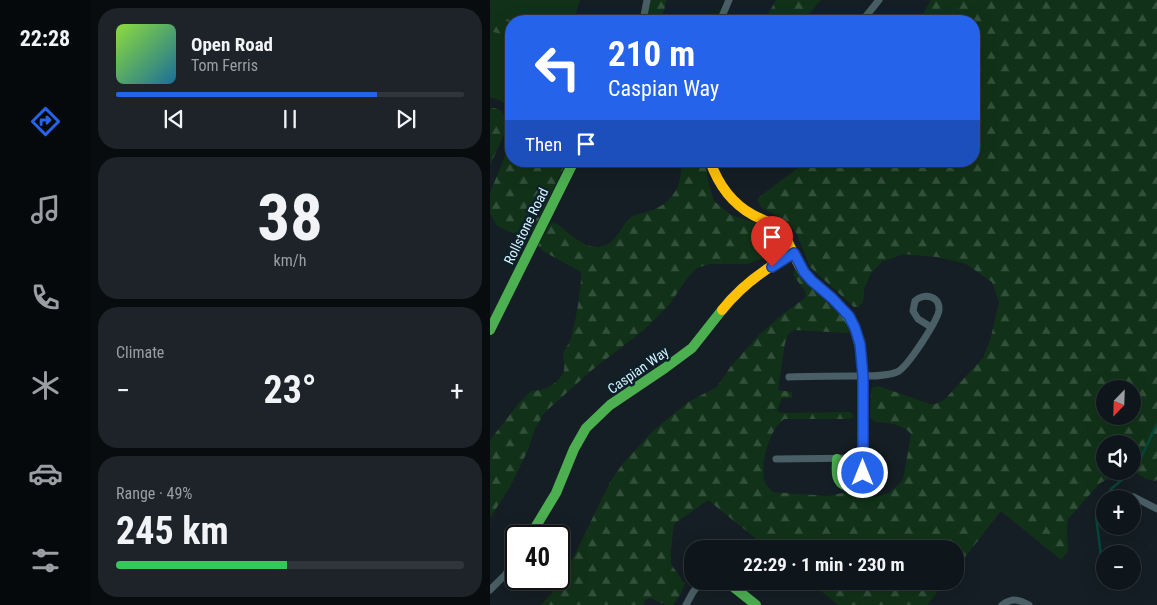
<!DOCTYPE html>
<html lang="en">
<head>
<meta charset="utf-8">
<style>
	body { margin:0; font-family:"Roboto Condensed",sans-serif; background:#1d2328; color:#f1f3f6; height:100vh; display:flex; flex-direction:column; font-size:19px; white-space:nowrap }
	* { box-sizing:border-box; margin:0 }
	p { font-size:16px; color:#9b9fa3 }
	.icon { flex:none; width:28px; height:28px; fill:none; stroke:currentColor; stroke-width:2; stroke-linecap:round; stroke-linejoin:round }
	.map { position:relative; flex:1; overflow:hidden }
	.sheet { display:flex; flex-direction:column; gap:8px; padding:8px; background:#080c0f; width:400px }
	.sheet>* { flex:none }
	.top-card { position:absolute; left:15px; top:15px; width:475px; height:152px; border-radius:20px; box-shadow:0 5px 20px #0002,0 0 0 1px #2f353a; background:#2563eb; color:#fff; overflow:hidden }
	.needle { width:32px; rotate:203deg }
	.buttons { position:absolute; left:606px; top:380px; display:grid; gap:10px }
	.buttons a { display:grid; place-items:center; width:45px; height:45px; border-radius:50%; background:#0f161b; box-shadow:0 5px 20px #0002,0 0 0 1px #2f353a; font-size:25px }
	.speed { position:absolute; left:15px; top:525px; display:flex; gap:10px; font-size:25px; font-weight:700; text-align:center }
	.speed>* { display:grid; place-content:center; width:65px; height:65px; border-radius:50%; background:#0f161b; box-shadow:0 5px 20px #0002,0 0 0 1px #2f353a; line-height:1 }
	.speed .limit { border:2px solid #111; border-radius:8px; background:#fff; color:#111 }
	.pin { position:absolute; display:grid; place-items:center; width:42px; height:42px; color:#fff; margin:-51px -21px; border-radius:50% 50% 50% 0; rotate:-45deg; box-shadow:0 0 5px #0007 }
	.pin .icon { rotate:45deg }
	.me { position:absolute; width:55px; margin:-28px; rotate:0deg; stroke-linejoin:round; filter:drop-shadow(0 0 4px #0008) }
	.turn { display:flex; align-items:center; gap:18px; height:105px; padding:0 20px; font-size:22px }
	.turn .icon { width:65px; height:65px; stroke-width:2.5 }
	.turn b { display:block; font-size:35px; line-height:42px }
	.then { display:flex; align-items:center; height:48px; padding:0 20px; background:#0003; gap:10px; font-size:19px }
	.big { font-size:38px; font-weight:700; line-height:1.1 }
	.sheet .tile { flex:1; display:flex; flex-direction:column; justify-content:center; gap:8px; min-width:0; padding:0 18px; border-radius:20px; background:#1d2328 }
	.sheet .dial { align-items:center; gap:0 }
	.dial b { font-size:65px; line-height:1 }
	.song { display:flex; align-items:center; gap:15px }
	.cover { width:60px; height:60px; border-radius:8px; background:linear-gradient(135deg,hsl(90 70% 55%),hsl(200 70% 35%)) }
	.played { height:5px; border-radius:2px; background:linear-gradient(90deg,#2563eb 75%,#2f353a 75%) }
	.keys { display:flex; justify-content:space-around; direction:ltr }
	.heat { display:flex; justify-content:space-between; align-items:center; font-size:28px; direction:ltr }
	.charge { height:8px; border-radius:4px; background:linear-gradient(90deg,#34c759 49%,#2f353a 0) }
	.trip { position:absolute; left:194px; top:540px; width:280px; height:50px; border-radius:20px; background:#0f161b; box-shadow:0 5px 20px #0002,0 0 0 1px #2f353a; font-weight:700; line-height:50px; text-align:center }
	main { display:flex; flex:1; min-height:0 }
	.menu { display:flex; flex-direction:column; width:90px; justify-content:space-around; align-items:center; background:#06090b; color:#9b9fa3 }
	.menu .icon { width:35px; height:35px }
	.menu .selected { color:#2563eb }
	.menu b { font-size:22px; color:#f1f3f6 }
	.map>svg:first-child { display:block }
	.grass { fill:#113218 }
	.forest { fill:url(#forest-firs); fill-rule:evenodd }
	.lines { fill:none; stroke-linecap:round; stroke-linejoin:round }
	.stream { stroke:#07473c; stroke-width:2.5 }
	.street { stroke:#495f65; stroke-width:7 }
	.fast { stroke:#4caf50; stroke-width:10 }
	.slow { stroke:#ffc107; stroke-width:10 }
	.route-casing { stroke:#184099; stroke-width:12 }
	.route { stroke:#2563eb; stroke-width:9 }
	.labels { text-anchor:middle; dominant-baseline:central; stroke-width:5; stroke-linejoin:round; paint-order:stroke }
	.street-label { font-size:14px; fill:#d7f4ff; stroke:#0e202a }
</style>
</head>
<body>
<main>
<nav class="menu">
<b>22:28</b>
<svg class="icon selected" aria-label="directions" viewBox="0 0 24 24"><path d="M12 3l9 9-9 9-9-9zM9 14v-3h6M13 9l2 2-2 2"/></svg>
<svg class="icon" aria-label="music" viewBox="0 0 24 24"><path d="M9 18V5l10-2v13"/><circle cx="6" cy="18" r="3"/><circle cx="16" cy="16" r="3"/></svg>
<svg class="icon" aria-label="phone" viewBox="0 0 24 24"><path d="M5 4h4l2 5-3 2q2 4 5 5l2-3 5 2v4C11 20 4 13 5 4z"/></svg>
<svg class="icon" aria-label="climate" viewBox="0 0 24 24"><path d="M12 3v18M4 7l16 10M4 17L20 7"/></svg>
<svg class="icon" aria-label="car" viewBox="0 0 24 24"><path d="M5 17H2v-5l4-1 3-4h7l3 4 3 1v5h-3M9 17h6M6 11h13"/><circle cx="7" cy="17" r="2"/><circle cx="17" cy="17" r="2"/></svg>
<svg class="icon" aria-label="filters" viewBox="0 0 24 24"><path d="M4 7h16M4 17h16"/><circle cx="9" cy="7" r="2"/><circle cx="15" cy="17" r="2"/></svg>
</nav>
<section class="sheet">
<div class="tile">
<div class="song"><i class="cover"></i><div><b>Open Road</b><p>Tom Ferris</p></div></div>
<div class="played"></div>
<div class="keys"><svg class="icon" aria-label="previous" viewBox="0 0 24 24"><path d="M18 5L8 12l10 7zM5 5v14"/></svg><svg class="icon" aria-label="pause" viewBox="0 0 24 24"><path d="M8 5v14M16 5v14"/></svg><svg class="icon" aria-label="next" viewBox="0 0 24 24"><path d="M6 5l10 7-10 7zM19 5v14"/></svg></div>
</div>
<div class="tile dial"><b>38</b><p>km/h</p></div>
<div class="tile"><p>Climate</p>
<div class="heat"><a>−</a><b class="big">23°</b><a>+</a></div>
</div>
<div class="tile"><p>Range · 49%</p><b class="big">245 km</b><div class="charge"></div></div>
</section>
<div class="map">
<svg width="667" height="605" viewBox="0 0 667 605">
	<defs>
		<pattern id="forest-firs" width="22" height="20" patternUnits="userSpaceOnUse" patternTransform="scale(1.25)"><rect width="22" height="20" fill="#113218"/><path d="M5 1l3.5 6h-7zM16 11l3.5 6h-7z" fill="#33503b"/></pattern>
	</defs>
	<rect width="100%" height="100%" fill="#141e24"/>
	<g class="grass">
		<path d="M0,0H90L84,21H22L0,11Z"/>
		<path d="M0,31L21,37V109C15,103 9,98 0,98Z"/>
	</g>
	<g class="forest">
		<path d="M160,0H177L171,21H157Z"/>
		<path d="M286,0H331L313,21H274Z"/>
		<path d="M441,0H667V479L665,481L656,479L643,471L642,444H615V471H635L610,483L578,519L577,530L578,551L571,560L511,511L465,570V549H279L218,500L184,524L181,547V564L195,584L190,595L183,605H176L160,598L155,600L153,605H51L72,581L120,482L134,462L163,431L198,402L227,387L241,366L270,334L293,314L316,297L315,291L303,275L305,269L309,270L325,291L352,316L360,331L357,333L304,330L298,334L295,343L288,390L302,392V398H292L287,411L291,413L361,412L364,417L359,419H294C279,430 271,461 274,479C275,484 279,488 283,492L338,496L357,492L386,497L399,493L413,480L421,434C412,423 397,423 384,422L380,417L381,390L383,387L388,386L443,405L454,400L493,358L501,337L509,302L502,282L476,264L447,257L413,254L392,262L381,273L374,289L373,302L368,307H364L320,267L307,234L295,220L272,208L268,201V198L317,161H484V21H429ZM615,389H642V416H615Z"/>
		<path d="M0,11L22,21L21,37L0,31Z"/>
		<path d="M0,108H5L12,111L18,126L0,165Z"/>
		<path d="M21,141V161H77L43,231L37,236L22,233L7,226L0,213V193Z"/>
		<path d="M192,161H216L218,181L224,201L241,215L273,225L285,232L289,250L282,255L257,264H220L207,268L198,277L179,305L155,329L102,370L54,413L45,429L38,450L20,487L0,518V440L29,403L41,391C53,391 67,385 73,373C76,367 73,361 73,354C74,350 78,345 80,341C85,327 92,286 91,272L53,251L48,246L60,224L64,223L69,225C83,237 104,257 122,241C130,234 133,224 141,217C147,213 156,213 163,210C186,200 191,184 192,161Z"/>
		<path d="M319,581H456L437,605H348Z"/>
	</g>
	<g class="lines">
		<g class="stream">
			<path d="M616,499L621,489L646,468L667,424"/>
			<path d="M611,556L606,516L615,500"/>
		</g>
		<g class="street">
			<path d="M153,21L157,0"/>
			<path d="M230,21L239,0"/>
			<path d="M372,21L389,0"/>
			<path d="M299,377C321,376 343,376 365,376C378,376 394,377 407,372C417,368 448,320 449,310C450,295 433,293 425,301L423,311L428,319L441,327"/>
			<path d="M286,459L373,458"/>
			<path d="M644,497L667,509"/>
			<path d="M0,590L15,575L26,559"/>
			<path d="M196,605L203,592L212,581"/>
			<path d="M512,605C522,598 529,599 539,605"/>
		</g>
		<g class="fast">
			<path d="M315,274L351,307L365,328L372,356L373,473C370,481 365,486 356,486C344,481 347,470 347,459"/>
			<path d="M0,330L84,161"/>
			<path d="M40,536L66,493L84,449L96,428L120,405L175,368L202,348L232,310"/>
			<path d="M236,581L266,605"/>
		</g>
		<g class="slow">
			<path d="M220,161C228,184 241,203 263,215C272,220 283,222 290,230C301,242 304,261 315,274"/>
			<path d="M232,310C251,286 277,267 304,253"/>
		</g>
	</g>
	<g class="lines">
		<defs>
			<path id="route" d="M282,267L304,253L314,272L322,281L342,298L359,316L365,328L370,344L373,376V473"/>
		</defs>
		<use href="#route" class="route-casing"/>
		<use href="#route" class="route"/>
	</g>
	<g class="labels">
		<g class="street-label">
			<text transform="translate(36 226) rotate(-64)">Rollstone Road</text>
			<text transform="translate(148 370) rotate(-35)">Caspian Way</text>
		</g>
	</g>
</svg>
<div class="buttons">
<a><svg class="needle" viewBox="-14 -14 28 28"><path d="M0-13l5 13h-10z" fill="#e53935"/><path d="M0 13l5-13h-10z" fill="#9b9fa3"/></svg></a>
<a><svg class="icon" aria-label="sound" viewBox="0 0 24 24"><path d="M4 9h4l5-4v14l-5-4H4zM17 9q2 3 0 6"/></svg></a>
<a>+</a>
<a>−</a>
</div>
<div class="speed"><div class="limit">40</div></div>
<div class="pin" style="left:282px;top:267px;background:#d93025"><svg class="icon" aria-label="arrive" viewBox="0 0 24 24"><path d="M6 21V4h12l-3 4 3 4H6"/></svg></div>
<svg class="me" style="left:373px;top:473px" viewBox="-20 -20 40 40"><circle r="17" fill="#2563eb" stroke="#fff" stroke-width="3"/><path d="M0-11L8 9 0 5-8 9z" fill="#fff"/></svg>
<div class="trip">22:29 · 1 min · 230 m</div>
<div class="top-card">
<div class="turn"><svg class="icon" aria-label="left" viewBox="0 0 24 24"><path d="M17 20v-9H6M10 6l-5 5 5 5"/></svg><div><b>210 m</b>Caspian Way</div></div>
<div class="then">Then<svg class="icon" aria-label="arrive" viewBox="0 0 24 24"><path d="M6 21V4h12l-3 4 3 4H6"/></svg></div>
</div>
</div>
</main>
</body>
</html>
